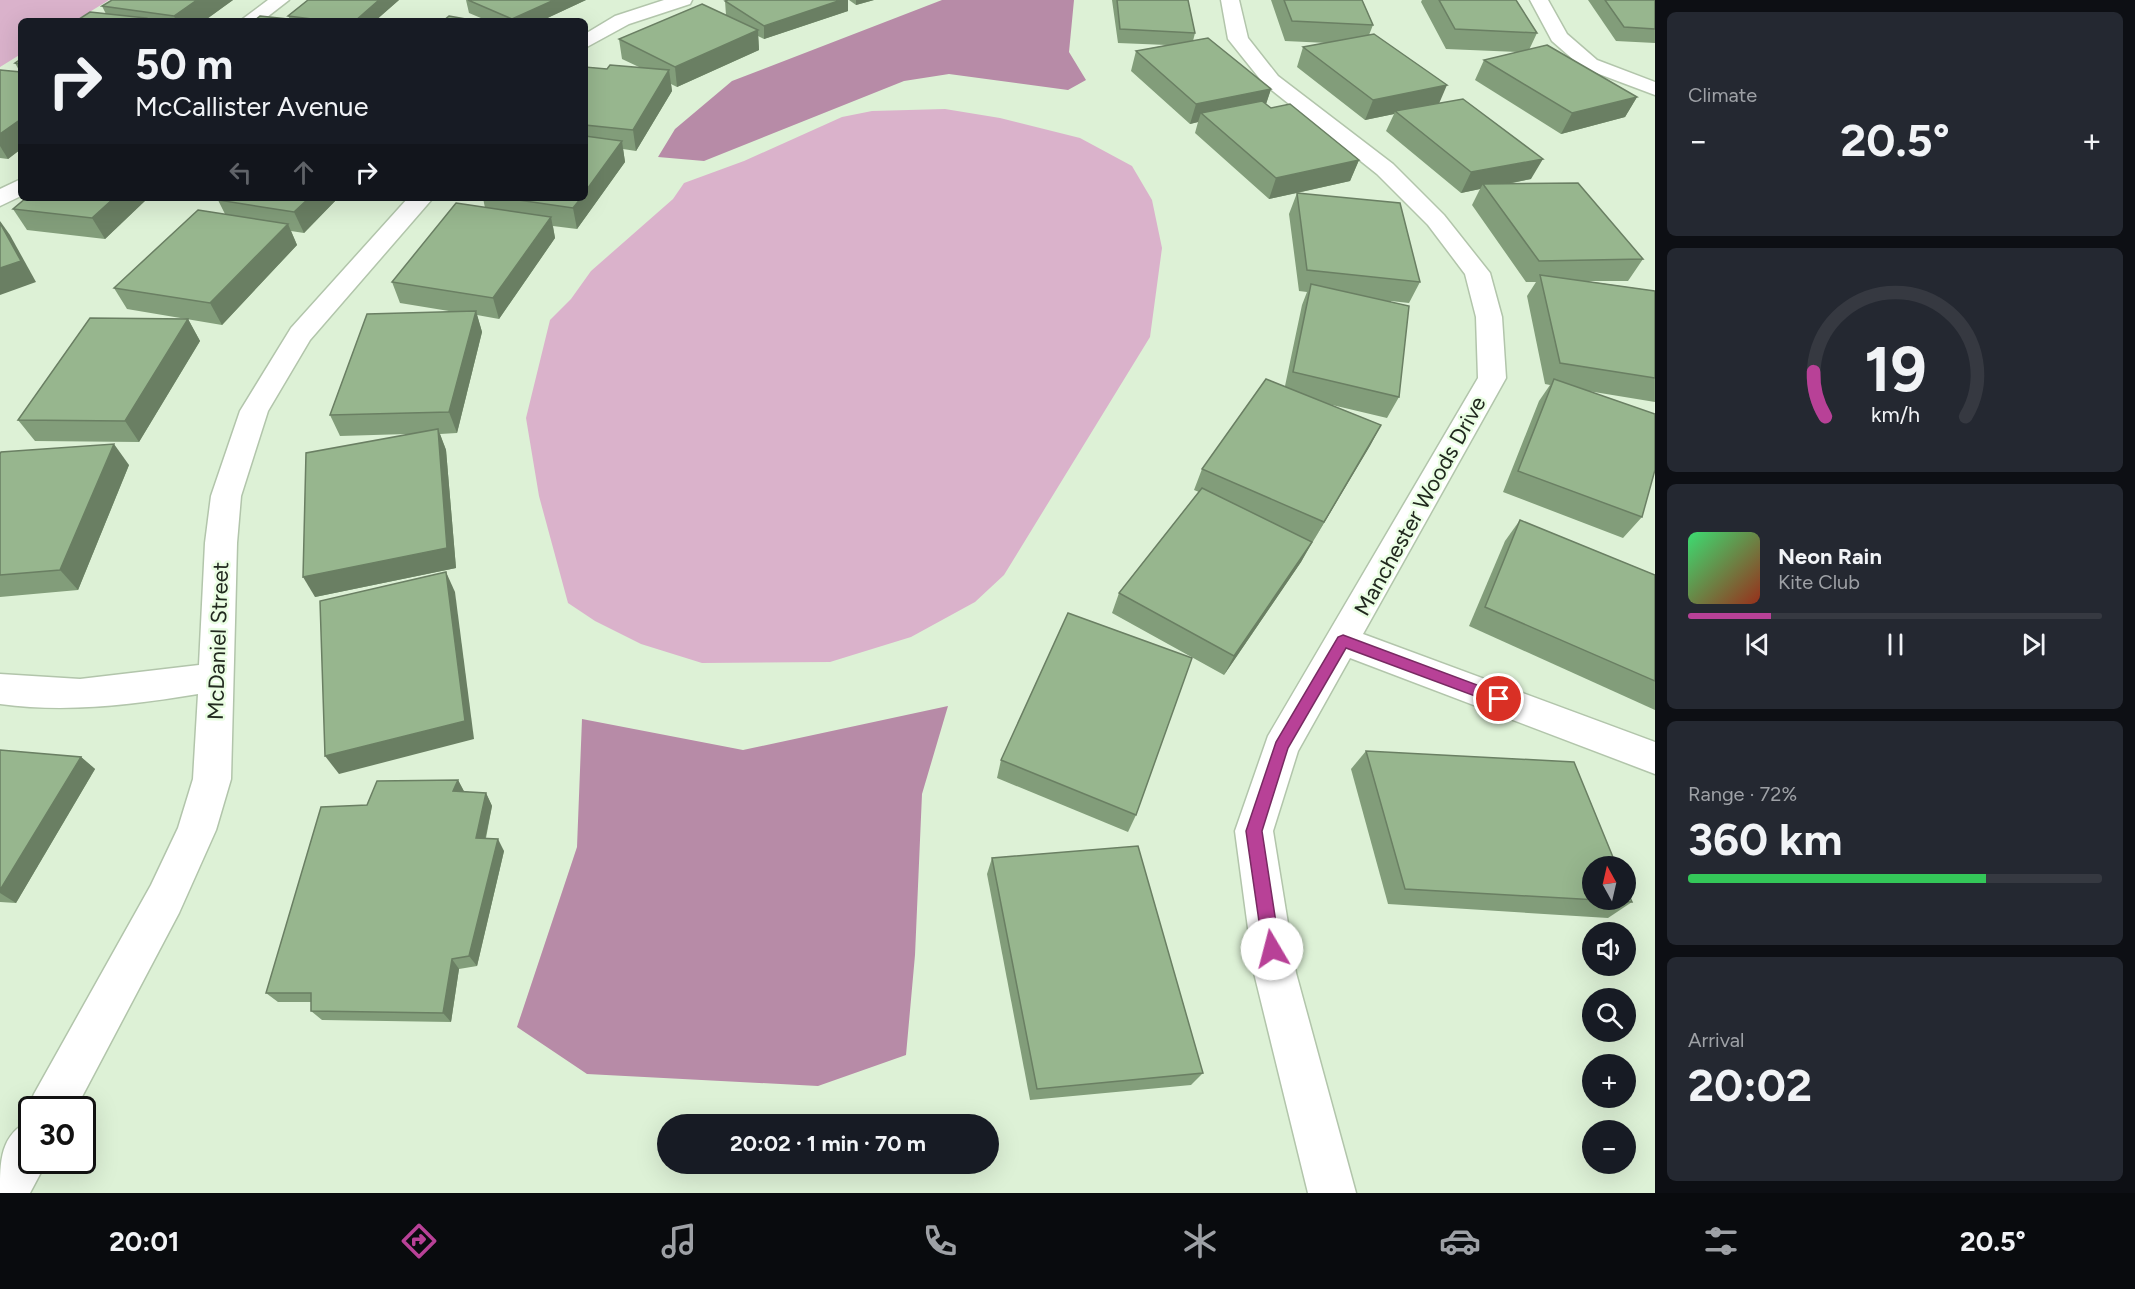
<!DOCTYPE html>
<html lang="en">
<head>
<meta charset="utf-8">
<style>
	body { margin:0; font-family:Figtree,sans-serif; background:#242831; color:#f1f3f6; height:100vh; display:flex; flex-direction:column; font-size:22px; white-space:nowrap }
	* { box-sizing:border-box; margin:0 }
	p { font-size:20px; color:#9ea1a6 }
	.icon { flex:none; width:33px; height:33px; fill:none; stroke:currentColor; stroke-width:2; stroke-linecap:round; stroke-linejoin:round }
	.map { position:relative; flex:1; overflow:hidden }
	.details { display:flex; flex-direction:column; gap:12px; padding:12px; background:#0d0f14; width:480px }
	.details>* { flex:none }
	.guide { position:absolute; left:18px; top:18px; width:570px; height:183px; border-radius:9px; box-shadow:0 6px 24px #0002; background:#171b24; color:#f1f3f6; overflow:hidden }
	.needle { width:39px; rotate:352deg }
	.buttons { position:absolute; left:1582px; top:856px; display:grid; gap:12px }
	.buttons a { display:grid; place-items:center; width:54px; height:54px; border-radius:50%; background:#171b24; box-shadow:0 6px 24px #0002; font-size:30px }
	.speed { position:absolute; left:18px; top:1096px; display:flex; gap:12px; font-size:30px; font-weight:700; text-align:center }
	.speed>* { display:grid; place-content:center; width:78px; height:78px; border-radius:50%; background:#171b24; box-shadow:0 6px 24px #0002; line-height:1 }
	.speed .limit { border:3px solid #111; border-radius:9px; background:#fff; color:#111 }
	.pin { position:absolute; display:grid; place-items:center; width:51px; height:51px; color:#fff; margin:-26px; border:3px solid #fff; border-radius:50%; box-shadow:0 2px 6px #0007 }
	.me { position:absolute; width:66px; margin:-33px; rotate:352deg; stroke-linejoin:round; filter:drop-shadow(0 0 4px #0008) }
	.turn { display:flex; align-items:center; gap:21px; height:126px; padding:0 18px; font-size:27px }
	.turn .icon { width:78px; height:78px; stroke-width:2.5 }
	.turn b { display:block; font-size:42px; line-height:51px }
	.lanes { display:flex; align-items:center; height:57px; padding:0 18px; background:#0003; justify-content:center; gap:30px; direction:ltr }
	.lanes .off { opacity:.35 }
	.big { font-size:45px; font-weight:700; line-height:1.1 }
	.details .widget { flex:1; display:flex; flex-direction:column; justify-content:center; gap:9px; min-width:0; padding:0 21px; border-radius:9px; background:#242831 }
	.details .dial { align-items:center; gap:0 }
	.dial svg { height:156px; overflow:visible; fill:none; stroke:#363941; stroke-width:7; stroke-linecap:round; text-anchor:middle }
	.dial text { fill:#f1f3f6; stroke:none }
	.song { display:flex; align-items:center; gap:18px }
	.cover { width:72px; height:72px; border-radius:9px; background:linear-gradient(135deg,hsl(140 70% 55%),hsl(10 70% 35%)) }
	.played { height:6px; border-radius:3px; background:linear-gradient(90deg,#b84197 20%,#363941 20%) }
	.keys { display:flex; justify-content:space-around; direction:ltr }
	.heat { display:flex; justify-content:space-between; align-items:center; font-size:33px; direction:ltr }
	.charge { height:9px; border-radius:4px; background:linear-gradient(90deg,#34c759 72%,#363941 0) }
	.trip { position:absolute; left:657px; top:1114px; width:342px; height:60px; border-radius:30px; background:#171b24; box-shadow:0 6px 24px #0002; font-weight:700; line-height:60px; text-align:center }
	.menu { display:flex; height:96px; justify-content:space-around; align-items:center; background:#090b0e; color:#9ea1a6 }
	.menu .icon { width:42px; height:42px }
	.menu .selected { color:#b84197 }
	.menu b { font-size:27px; color:#f1f3f6 }
	main { display:flex; flex:1; min-height:0 }
	.map>svg:first-child { display:block }
	.green { fill:#dab2cb }
	.water { fill:#b78ba7 }
	.lines { fill:none; stroke-linecap:round; stroke-linejoin:round }
	.minor-casing { stroke:#b2c5ab; stroke-width:3 }
	.minor { fill:#fff; fill-rule:evenodd }
	.wall { fill:#829d7a }
	.shaded-wall { fill:#6a7f63 }
	.building { fill:#97b68e; stroke:#6a7f63; stroke-width:1.5 }
	.route { fill:#b84197; stroke:#782a62; stroke-width:1.5 }
	.labels { text-anchor:middle; dominant-baseline:central; stroke-width:5; stroke-linejoin:round; paint-order:stroke }
	.street-label { font-size:22px; fill:#21291f; stroke:#eafee3 }
</style>
</head>
<body>
<main>
<div class="map">
<svg width="1655" height="1193" viewBox="0 0 1655 1193">
	<rect width="100%" height="100%" fill="#ddf1d6"/>
	<g class="green">
		<path d="M0,0H109L75,21H21V54L0,67Z"/>
		<path d="M945,109L1000,118L1080,138L1132,166L1152,200L1162,248L1150,337L1004,575L975,602L911,637L830,662L702,663L641,644L595,621L568,603L539,496L526,418L550,320L571,299L591,271L673,199L684,183L744,161L842,117L872,111Z"/>
	</g>
	<g class="water">
		<path d="M942,0H1074L1069,52L1086,80L1068,90L949,74L904,81L704,161L658,157L675,129L732,81Z"/>
		<path d="M948,706L922,794L915,955L906,1055L818,1086L587,1074L517,1027L577,847L582,719L743,750Z"/>
	</g>
	<g class="lines">
		<defs>
			<g id="minor">
				<path d="M268,0H289L262,21H240Z"/>
				<path d="M664,0H692L690,4L629,24L585,48V34L615,16Z"/>
				<path d="M1221,0H1239L1248,38L1278,76L1393,164L1444,215L1490,273L1502,317L1506,378L1363,634L1655,742V774L1350,658L1298,751L1273,831L1296,973L1356,1193H1308L1254,973L1235,831L1268,736L1478,378L1476,317L1465,274L1428,225L1377,174L1264,84L1228,39Z"/>
				<path d="M1530,0H1548L1567,34L1597,60L1655,82V95L1583,68L1552,41Z"/>
				<path d="M21,179V196L0,206V189Z"/>
				<path d="M408,198H433L310,340L268,411L241,496L237,543L231,779L216,830L179,913L75,1110H32V1161H47L30,1193H0C0,1161 0,1134 31,1120L27,1110L34,1094L151,885L178,828L193,779L198,694C131,705 67,713 0,704V674L80,679L199,665L205,543L211,496L240,411L291,328Z"/>
			</g>
		</defs>
		<use href="#minor" class="minor-casing"/>
		<use href="#minor" class="minor"/>
	</g>
	<g class="wall">
		<path d="M233,0L204,21H76L106,14L102,6Z"/>
		<path d="M308,0H399L375,21H254L290,19L288,16Z"/>
		<path d="M466,0H586L541,21H488L469,13Z"/>
		<path d="M728,0H848V11L764,39L758,36L759,50L677,87L671,84L672,91L636,151L623,149L625,162L577,229L553,226L555,238L499,319L477,315L482,332L457,433L440,434L446,450L456,568L315,597L407,434L340,436L330,415L455,312L400,303L392,282L485,208L483,198H585V67L607,69L639,67L622,59L619,39L726,15L725,1Z"/>
		<path d="M849,0H874L856,5Z"/>
		<path d="M1112,0H1188L1195,33L1193,41L1271,89L1266,104L1271,108L1359,160L1350,181L1297,193L1420,282L1409,303L1391,301L1399,397L1387,418L1328,404L1381,425L1301,562L1224,675L1112,613L1119,593L1199,492L1194,490L1202,469L1285,386L1302,305L1307,292L1299,291L1289,214L1297,193L1269,199L1195,133L1198,122L1190,124L1131,71L1136,51L1167,45L1118,43Z"/>
		<path d="M1271,0H1362L1373,25L1369,35L1439,103L1531,179L1508,184L1643,259L1628,281H1586L1655,291V402L1588,391L1642,517L1623,538L1503,492L1539,401L1550,385L1545,384L1527,296L1536,282H1526L1472,205L1480,189L1461,193L1386,131L1394,114L1365,120L1297,67L1303,47L1328,43L1285,41Z"/>
		<path d="M1422,0H1516L1537,33L1529,50L1637,97L1625,117L1561,134L1475,80L1484,60L1518,52L1446,49L1421,2Z"/>
		<path d="M1588,0H1655V43L1616,41Z"/>
		<path d="M21,59V149L8,159L0,158V70L20,72L15,63Z"/>
		<path d="M148,198L105,239L27,230L13,209Z"/>
		<path d="M338,198L304,233L291,231L297,245L222,325L127,309L114,288L225,214L218,200Z"/>
		<path d="M188,319L200,341L139,442L35,441L18,420Z"/>
		<path d="M0,454L129,465L78,590L0,597Z"/>
		<path d="M1520,520L1655,575V710L1469,626L1505,541Z"/>
		<path d="M0,750L81,757L95,769L16,903L0,902Z"/>
		<path d="M1366,751L1632,902L1608,918L1388,904L1351,769Z"/>
		<path d="M1001,760L1136,815L1128,832L997,778Z"/>
		<path d="M458,780L464,792L486,793L492,806L486,838L504,851L477,966L459,969L451,1022L322,1020L311,1011V1002H278L266,993L367,805Z"/>
		<path d="M992,858L1203,1073L1191,1085L1030,1100L987,874Z"/>
	</g>
	<g class="shaded-wall">
		<path d="M197,0H233L204,21H176L174,16Z"/>
		<path d="M379,0H399L375,21H355Z"/>
		<path d="M554,0H586L541,21H512V19Z"/>
		<path d="M841,0H848V11L764,39V26Z"/>
		<path d="M856,0H874L856,5Z"/>
		<path d="M758,30L759,50L677,87L675,67Z"/>
		<path d="M669,70L672,91L636,151L633,130Z"/>
		<path d="M1447,85L1438,106L1395,111L1394,114L1365,120L1373,100Z"/>
		<path d="M1271,89L1264,110L1201,113L1198,122L1190,124L1196,104Z"/>
		<path d="M1637,97L1625,117L1561,134L1572,113Z"/>
		<path d="M21,119V149L8,159L0,146V134Z"/>
		<path d="M622,141L625,162L577,229L573,208L581,198H585V192Z"/>
		<path d="M1543,159L1531,179L1485,188L1483,184L1480,189L1461,193L1471,172Z"/>
		<path d="M1359,160L1350,181L1269,199L1276,178Z"/>
		<path d="M114,198H148L105,239L92,218Z"/>
		<path d="M309,198H338L304,233L294,212Z"/>
		<path d="M551,217L555,238L499,319L493,298Z"/>
		<path d="M0,221L10,235L36,282L0,295Z"/>
		<path d="M288,224L297,245L222,325L210,303Z"/>
		<path d="M476,311L482,332L457,433L449,412Z"/>
		<path d="M188,319L200,341L139,442L125,421Z"/>
		<path d="M1381,425L1370,446L1312,543L1324,522Z"/>
		<path d="M438,429L446,450L456,568L315,597L303,577Z"/>
		<path d="M114,444L129,465L78,590L60,570Z"/>
		<path d="M1312,542L1301,562L1224,675L1234,656Z"/>
		<path d="M446,572L455,592L474,739L339,774L325,756Z"/>
		<path d="M81,757L95,769L16,903L0,893V890Z"/>
		<path d="M458,780L465,793L453,791Z"/>
		<path d="M486,793L492,806L483,849L476,838Z"/>
		<path d="M498,839L504,851L477,966L469,956Z"/>
		<path d="M452,959L459,969L451,1022L443,1013Z"/>
	</g>
	<g class="building">
		<path d="M112,0H197L174,16L102,6Z"/>
		<path d="M308,0H379L355,21H328L288,16Z"/>
		<path d="M468,0H554L512,19Z"/>
		<path d="M728,0H841L764,26L725,1Z"/>
		<path d="M1117,0H1188L1195,33L1120,29Z"/>
		<path d="M1284,0H1362L1373,25L1292,21Z"/>
		<path d="M1439,0H1516L1537,33L1455,29Z"/>
		<path d="M1605,0H1655V29L1624,27Z"/>
		<path d="M702,4L758,30L675,67L619,39Z"/>
		<path d="M90,12L146,18L142,21H76Z"/>
		<path d="M260,16L307,21H254Z"/>
		<path d="M449,16L477,21H443Z"/>
		<path d="M1374,34L1447,85L1373,100L1303,47Z"/>
		<path d="M1208,38L1271,89L1196,104L1136,51Z"/>
		<path d="M1547,45L1637,97L1572,113L1484,60Z"/>
		<path d="M21,59V64L15,63Z"/>
		<path d="M610,65L669,70L633,130L585,125V67L607,69Z"/>
		<path d="M0,70L21,72V119L0,134Z"/>
		<path d="M1463,99L1543,159L1471,172L1395,111Z"/>
		<path d="M1262,101L1271,108L1290,104L1359,160L1276,178L1201,113Z"/>
		<path d="M585,136L622,141L585,192Z"/>
		<path d="M1578,183L1643,259L1539,261L1483,184Z"/>
		<path d="M1297,193L1400,203L1420,282L1307,270Z"/>
		<path d="M26,198H114L92,218L13,209Z"/>
		<path d="M219,198H309L294,212L218,200Z"/>
		<path d="M505,198H581L573,208Z"/>
		<path d="M456,203L551,217L493,298L392,282Z"/>
		<path d="M198,210L288,224L210,303L114,288Z"/>
		<path d="M0,223L21,261L0,268Z"/>
		<path d="M1540,275L1655,291V378L1560,363Z"/>
		<path d="M1311,284L1409,306L1399,397L1293,372Z"/>
		<path d="M476,311L449,412L330,415L367,314Z"/>
		<path d="M90,318L188,319L125,421L18,420Z"/>
		<path d="M1266,379L1381,425L1324,522L1202,469Z"/>
		<path d="M1554,379L1655,414V470L1642,517L1518,471Z"/>
		<path d="M438,429L447,548L303,577L306,453Z"/>
		<path d="M114,444L60,570L0,575V454L1,452Z"/>
		<path d="M1202,488L1312,542L1234,656L1119,593Z"/>
		<path d="M1520,520L1655,575V681L1485,607Z"/>
		<path d="M446,572L465,721L325,756L320,601Z"/>
		<path d="M1068,613L1192,658L1136,815L1001,760Z"/>
		<path d="M0,750L81,757L0,890Z"/>
		<path d="M1366,751L1574,762L1617,867H1593V900H1626V889L1632,902L1405,889Z"/>
		<path d="M458,780L453,791L486,793L476,838L498,839L469,956L452,959L443,1013L311,1011V993H266L321,807L367,805L377,781Z"/>
		<path d="M1138,846L1203,1073L1037,1089L992,858Z"/>
	</g>
	<path class="route" d="M1343,635L1504,695L1506,699L1499,705L1346,648L1288,748L1262,831L1280,949L1278,955L1272,958L1265,955L1263,949L1246,831L1276,742L1338,637Z"/>
	<g class="labels">
		<g class="street-label">
			<text transform="translate(1420 506) rotate(-61)">Manchester Woods Drive</text>
			<text transform="translate(218 641) rotate(-88)">McDaniel Street</text>
		</g>
	</g>
</svg>
<div class="buttons">
<a><svg class="needle" viewBox="-14 -14 28 28"><path d="M0-13l5 13h-10z" fill="#e53935"/><path d="M0 13l5-13h-10z" fill="#9ea1a6"/></svg></a>
<a><svg class="icon" aria-label="sound" viewBox="0 0 24 24"><path d="M4 9h4l5-4v14l-5-4H4zM17 9q2 3 0 6"/></svg></a>
<a><svg class="icon" aria-label="search" viewBox="0 0 24 24"><circle cx="10" cy="10" r="6"/><path d="M15 15l6 6"/></svg></a>
<a>+</a>
<a>−</a>
</div>
<div class="speed"><div class="limit">30</div></div>
<div class="pin" style="left:1499px;top:699px;background:#d93025"><svg class="icon" aria-label="arrive" viewBox="0 0 24 24"><path d="M6 21V4h12l-3 4 3 4H6"/></svg></div>
<svg class="me" style="left:1272px;top:949px" viewBox="-20 -20 40 40"><circle r="19" fill="#fff"/><path d="M0-13L10 11 0 6-10 11z" fill="#b84197"/></svg>
<div class="trip">20:02 · 1 min · 70 m</div>
<div class="guide">
<div class="turn"><svg class="icon" aria-label="right" viewBox="0 0 24 24"><path d="M7 20v-9h11M14 6l5 5-5 5"/></svg><div><b>50 m</b>McCallister Avenue</div></div>
<div class="lanes"><svg class="icon off" aria-label="left" viewBox="0 0 24 24"><path d="M17 20v-9H6M10 6l-5 5 5 5"/></svg><svg class="icon off" aria-label="ahead" viewBox="0 0 24 24"><path d="M12 20V5M6 11l6-6 6 6"/></svg><svg class="icon" aria-label="right" viewBox="0 0 24 24"><path d="M7 20v-9h11M14 6l5 5-5 5"/></svg></div>
</div>
</div>
<section class="details">
<div class="widget"><p>Climate</p>
<div class="heat"><a>−</a><b class="big">20.5°</b><a>+</a></div>
</div>
<div class="widget dial"><svg viewBox="0 0 100 80">
<path d="M14 69A42 42 0 1 1 86 69"/>
<path d="M14 69A42 42 0 0 1 8 46" stroke="#b84197"/>
<text x="50" y="56" font-size="32" font-weight="700">19</text>
<text x="50" y="72" font-size="11">km/h</text>
</svg></div>
<div class="widget">
<div class="song"><i class="cover"></i><div><b>Neon Rain</b><p>Kite Club</p></div></div>
<div class="played"></div>
<div class="keys"><svg class="icon" aria-label="previous" viewBox="0 0 24 24"><path d="M18 5L8 12l10 7zM5 5v14"/></svg><svg class="icon" aria-label="pause" viewBox="0 0 24 24"><path d="M8 5v14M16 5v14"/></svg><svg class="icon" aria-label="next" viewBox="0 0 24 24"><path d="M6 5l10 7-10 7zM19 5v14"/></svg></div>
</div>
<div class="widget"><p>Range · 72%</p><b class="big">360 km</b><div class="charge"></div></div>
<div class="widget"><p>Arrival</p><b class="big">20:02</b></div>
</section>
</main>
<nav class="menu">
<b>20:01</b>
<svg class="icon selected" aria-label="directions" viewBox="0 0 24 24"><path d="M12 3l9 9-9 9-9-9zM9 14v-3h6M13 9l2 2-2 2"/></svg>
<svg class="icon" aria-label="music" viewBox="0 0 24 24"><path d="M9 18V5l10-2v13"/><circle cx="6" cy="18" r="3"/><circle cx="16" cy="16" r="3"/></svg>
<svg class="icon" aria-label="phone" viewBox="0 0 24 24"><path d="M5 4h4l2 5-3 2q2 4 5 5l2-3 5 2v4C11 20 4 13 5 4z"/></svg>
<svg class="icon" aria-label="climate" viewBox="0 0 24 24"><path d="M12 3v18M4 7l16 10M4 17L20 7"/></svg>
<svg class="icon" aria-label="car" viewBox="0 0 24 24"><path d="M5 17H2v-5l4-1 3-4h7l3 4 3 1v5h-3M9 17h6M6 11h13"/><circle cx="7" cy="17" r="2"/><circle cx="17" cy="17" r="2"/></svg>
<svg class="icon" aria-label="filters" viewBox="0 0 24 24"><path d="M4 7h16M4 17h16"/><circle cx="9" cy="7" r="2"/><circle cx="15" cy="17" r="2"/></svg>
<b>20.5°</b>
</nav>
</body>
</html>
